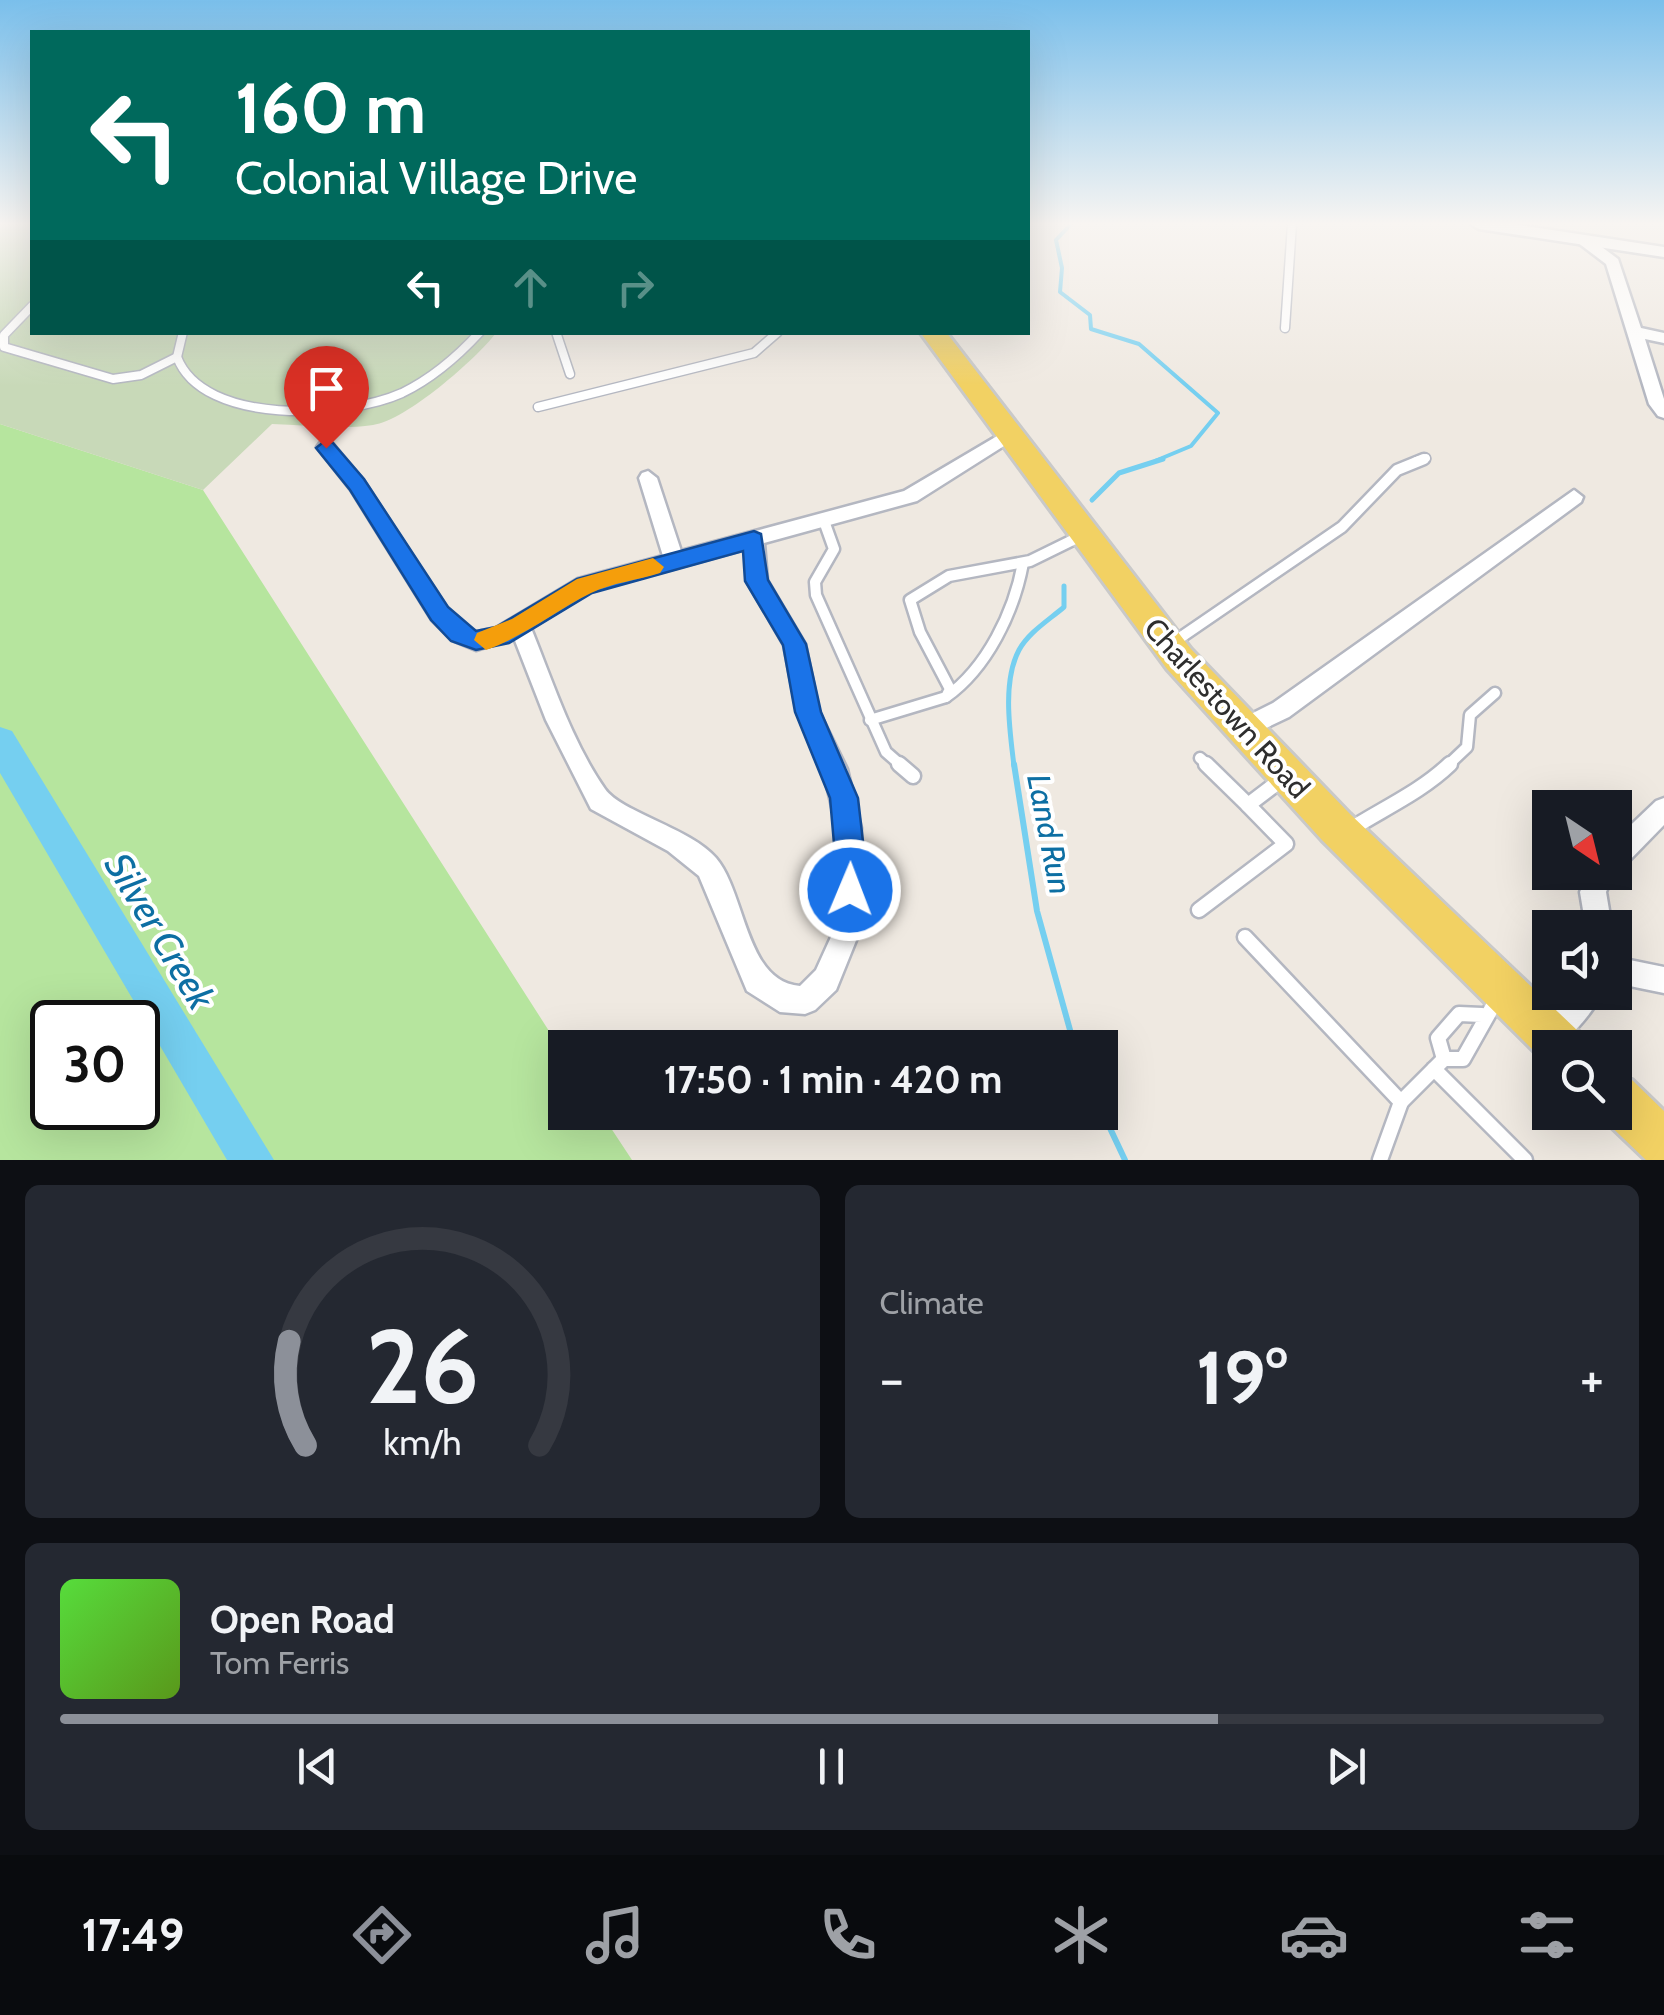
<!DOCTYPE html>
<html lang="en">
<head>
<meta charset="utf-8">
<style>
	body { margin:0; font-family:Cabin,sans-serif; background:#242831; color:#f1f3f6; height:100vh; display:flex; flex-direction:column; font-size:38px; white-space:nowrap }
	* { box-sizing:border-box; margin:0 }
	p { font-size:32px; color:#9ea1a6 }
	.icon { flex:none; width:55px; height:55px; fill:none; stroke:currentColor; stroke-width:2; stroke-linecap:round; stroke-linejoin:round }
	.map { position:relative; height:1160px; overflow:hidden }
	.side { display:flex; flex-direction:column; gap:25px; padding:25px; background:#0d0f14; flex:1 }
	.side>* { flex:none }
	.top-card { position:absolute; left:30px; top:30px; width:1000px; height:305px; border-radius:0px; box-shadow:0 10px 40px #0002; background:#00695c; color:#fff; overflow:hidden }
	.needle { width:65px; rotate:145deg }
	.controls { position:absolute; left:1532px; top:790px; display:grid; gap:20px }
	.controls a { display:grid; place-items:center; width:100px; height:100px; border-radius:0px; background:#171b24; box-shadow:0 10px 40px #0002; font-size:50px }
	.speed { position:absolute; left:30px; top:1000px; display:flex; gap:20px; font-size:50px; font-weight:700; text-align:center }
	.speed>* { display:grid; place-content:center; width:130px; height:130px; border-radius:50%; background:#171b24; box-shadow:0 10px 40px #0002; line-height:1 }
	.speed .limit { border:5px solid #111; border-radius:15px; background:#fff; color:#111 }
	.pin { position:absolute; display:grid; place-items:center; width:85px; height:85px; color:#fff; margin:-102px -42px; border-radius:50% 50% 50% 0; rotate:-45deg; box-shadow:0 0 10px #0007 }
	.pin .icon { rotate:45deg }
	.me { position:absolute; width:110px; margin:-55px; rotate:1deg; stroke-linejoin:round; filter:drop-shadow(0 0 8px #0008) }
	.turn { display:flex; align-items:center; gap:35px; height:210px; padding:0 40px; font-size:45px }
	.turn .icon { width:130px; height:130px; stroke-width:2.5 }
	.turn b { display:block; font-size:70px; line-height:85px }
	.lanes { display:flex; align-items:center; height:95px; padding:0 40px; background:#0003; justify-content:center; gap:50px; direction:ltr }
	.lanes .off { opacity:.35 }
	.big { font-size:75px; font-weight:800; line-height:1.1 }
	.side .card { flex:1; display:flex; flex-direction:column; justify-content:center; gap:15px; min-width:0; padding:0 35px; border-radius:15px; background:#242831 }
	.side .dial { align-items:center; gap:0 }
	.dial svg { height:260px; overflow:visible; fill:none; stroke:#363941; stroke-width:7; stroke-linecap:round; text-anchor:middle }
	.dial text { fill:#f1f3f6; stroke:none }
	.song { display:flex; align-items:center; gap:30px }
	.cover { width:120px; height:120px; border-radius:15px; background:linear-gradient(135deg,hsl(110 70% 55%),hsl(90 70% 35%)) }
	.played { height:10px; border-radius:5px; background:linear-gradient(90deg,#8c9099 75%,#363941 75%) }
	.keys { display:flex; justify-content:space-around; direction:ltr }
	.heat { display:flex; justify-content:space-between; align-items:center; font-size:55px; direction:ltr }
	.side .tiles { flex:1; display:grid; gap:25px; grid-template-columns:1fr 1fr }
	.card:last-child { grid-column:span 2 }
	.trip { position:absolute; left:548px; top:1030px; width:570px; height:100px; border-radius:0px; background:#171b24; box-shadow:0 10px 40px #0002; font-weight:800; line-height:100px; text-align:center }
	.tabs { display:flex; height:160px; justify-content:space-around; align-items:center; background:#090b0e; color:#9ea1a6 }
	.tabs .icon { width:70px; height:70px }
	.tabs .current { color:#8c9099 }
	.tabs b { font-size:45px; color:#f1f3f6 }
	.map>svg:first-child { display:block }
	.green { fill:#b6e59e; fill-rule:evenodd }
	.cemetery { fill:#c8d9b8 }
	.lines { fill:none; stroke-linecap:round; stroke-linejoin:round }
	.stream-far2 { stroke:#75cff0; stroke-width:4 }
	.stream-far1 { stroke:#75cff0; stroke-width:5 }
	.stream { stroke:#75cff0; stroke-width:6 }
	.river { fill:#75cff0; fill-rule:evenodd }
	.service-far2-casing { stroke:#b4b7c1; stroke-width:11 }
	.service-far1-casing { stroke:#b4b7c1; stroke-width:15 }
	.service-casing { stroke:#b4b7c1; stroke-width:19 }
	.minor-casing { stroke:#b4b7c1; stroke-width:5 }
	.tertiary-casing { stroke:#b4b7c1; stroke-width:5 }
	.primary-casing { stroke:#c9c9c9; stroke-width:6 }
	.service-far2 { stroke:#fff; stroke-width:8 }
	.service-far1 { stroke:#fff; stroke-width:10 }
	.service { stroke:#fff; stroke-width:14 }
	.minor { fill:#fff; fill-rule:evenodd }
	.tertiary { fill:#fff; fill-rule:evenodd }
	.primary { fill:#f2d163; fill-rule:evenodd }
	.route { fill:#1a73e8; stroke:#114b97; stroke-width:2.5 }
	.slow { fill:#f59e0b }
	.labels { text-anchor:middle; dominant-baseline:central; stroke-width:8; stroke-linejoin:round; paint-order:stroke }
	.street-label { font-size:30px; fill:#2e2e2e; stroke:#fff }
	.water-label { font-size:32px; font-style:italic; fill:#0d6fa3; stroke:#fff }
	.near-water-label { font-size:38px; font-style:italic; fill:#0d6fa3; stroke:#fff }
</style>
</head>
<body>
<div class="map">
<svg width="1664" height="1160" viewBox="0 0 1664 1160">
	<rect width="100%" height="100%" fill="#efe9e1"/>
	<path class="green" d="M0,424L203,490L565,1056V1112L601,1113L632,1160H0ZM52,1022H138V1108H52Z"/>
	<path class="cemetery" d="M0,224H32V332L496,333C476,359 407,420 373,425C341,430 305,425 272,424L203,490L0,424Z"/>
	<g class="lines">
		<path class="stream-far2" d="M1071,224L1056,240L1062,268L1060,292L1090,315L1091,329L1139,344L1218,413L1191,446L1155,461"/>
		<g class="stream-far1">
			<path d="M1092,500L1119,473L1163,459"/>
			<path d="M1014,766C1010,732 1002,682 1019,650C1029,632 1049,620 1064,607V586"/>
		</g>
		<g class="stream">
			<path d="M1014,764L1037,911L1075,1048"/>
			<path d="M1100,1107L1125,1160"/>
		</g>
		<path class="river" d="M0,727L12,731L274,1160H227L0,773Z"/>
		<defs>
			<g id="service-far2">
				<path d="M32,306L4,335V347L113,379L141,375L177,357L183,332"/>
				<path d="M1285,328L1292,224"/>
				<path d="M556,332L570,374"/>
				<path d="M177,357C203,426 347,418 402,393C433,378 457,357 480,332"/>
				<path d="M538,407L754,353L778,332"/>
				<path d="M1416,461L1426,458"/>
			</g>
			<g id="service-far1">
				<path d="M824,521L834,549L815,582L816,595L886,752L902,766"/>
				<path d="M1174,642L1342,527L1397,470L1424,459"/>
				<path d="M946,697C987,668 1014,612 1023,563"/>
				<path d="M870,720L946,697L950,689L920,632L910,600L949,576L1030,561L1081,536"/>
				<path d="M1200,758L1209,766"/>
				<path d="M1447,766L1467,747L1470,715L1495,693"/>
			</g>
			<g id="service">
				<path d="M899,764L913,776"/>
				<path d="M1206,764L1248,805"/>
				<path d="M1348,831C1382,809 1421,792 1450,764"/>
				<path d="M1199,910L1286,844L1248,805L1281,780"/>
				<path d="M1245,937L1401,1102L1444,1059"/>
				<path d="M1482,1015L1459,1014L1438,1038L1444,1059H1463L1498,997"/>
				<path d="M1434,1069L1525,1160"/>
				<path d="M1380,1160L1401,1102"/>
			</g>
			<g id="minor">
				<path d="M1577,236H1587L1618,259L1641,328L1664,333V343L1645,339L1664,399V418L1658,416L1649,404L1606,264L1577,242Z"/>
				<path d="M1009,429L1015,431L1018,435L1015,439L917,501L764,543L767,580L805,644L819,712L847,769L861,828L857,938L836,990L815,1010L805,1014L780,1012L747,991L699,876L668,851L591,809L546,720L514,638L476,650L452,640L432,620L351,490L317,447L320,443H332L363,480L446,608L466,628L477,632L496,628L578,579L663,556L639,478L642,473L648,471L657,478L681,551L904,491ZM745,549L747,581L784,645L797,712L823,769L837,828L831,937L816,970L800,986C745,982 746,893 716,858C692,829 621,812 605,789C572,742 553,682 531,628L591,591Z"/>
				<path d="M1574,490L1583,497L1581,502L1289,717L1243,739L1235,736L1232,729L1235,722L1273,703Z"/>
				<path d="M1664,798V825L1624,866L1615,869V840L1656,801Z"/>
				<path d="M1589,872H1614L1606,892L1612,928H1586L1580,892Z"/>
				<path d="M1615,957L1664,967V993L1615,983Z"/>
				<path d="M1570,992H1602C1594,1012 1568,1042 1550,1049L1540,1045L1536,1035L1540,1025Z"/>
			</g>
			<path id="tertiary" d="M1470,224H1513L1664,247V257L1479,229Z"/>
			<g id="primary">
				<path d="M920,332H946L1191,649L1350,814L1579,1032L1586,1048H1550L1547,1064L1322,840L1167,669Z"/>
				<path d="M1615,1074L1632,1080L1664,1111V1160H1646L1598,1114L1615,1112Z"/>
			</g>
		</defs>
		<use href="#service-far2" class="service-far2-casing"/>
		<use href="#service-far1" class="service-far1-casing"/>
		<use href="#service" class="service-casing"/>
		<use href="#minor" class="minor-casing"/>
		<use href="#tertiary" class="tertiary-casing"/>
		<use href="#primary" class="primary-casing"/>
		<use href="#service-far2" class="service-far2"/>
		<use href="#service-far1" class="service-far1"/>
		<use href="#service" class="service"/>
		<use href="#minor" class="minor"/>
		<use href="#tertiary" class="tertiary"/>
		<use href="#primary" class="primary"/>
	</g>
	<linearGradient id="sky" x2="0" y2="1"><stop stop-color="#7abfeb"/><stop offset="0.58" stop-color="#f8f5f2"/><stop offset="1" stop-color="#f8f5f2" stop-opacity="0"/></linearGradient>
	<rect width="1664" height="386" fill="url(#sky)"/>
	<path class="route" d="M326,440L333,443L364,479L448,607L476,631L496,627L577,579L754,531L761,534L768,580L806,644L821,712L858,798L865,859L860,901L850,905L839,901L830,798L795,712L783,645L745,581L743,551L592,593L509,643L476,650L451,641L431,620L350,490L316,448Z"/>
	<path class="slow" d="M653,558L664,567L660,573C638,580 612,583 591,593C555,611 525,636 486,650L474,640L477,633L512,619L577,579Z"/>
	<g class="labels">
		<g class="street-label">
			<text transform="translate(1227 708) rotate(48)">Charlestown Road</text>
		</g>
		<g class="water-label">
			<text transform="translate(1050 834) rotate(79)">Land Run</text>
		</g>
		<g class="near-water-label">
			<text transform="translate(160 931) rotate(59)">Silver Creek</text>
		</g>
	</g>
</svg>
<div class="controls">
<a><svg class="needle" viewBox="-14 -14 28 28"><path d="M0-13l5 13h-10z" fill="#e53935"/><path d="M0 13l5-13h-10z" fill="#9ea1a6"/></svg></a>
<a><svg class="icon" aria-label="sound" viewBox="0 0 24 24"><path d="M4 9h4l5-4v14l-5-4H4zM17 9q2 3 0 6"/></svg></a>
<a><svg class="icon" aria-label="search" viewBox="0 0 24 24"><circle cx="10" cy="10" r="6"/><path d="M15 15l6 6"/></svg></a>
</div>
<div class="speed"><div class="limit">30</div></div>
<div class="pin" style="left:326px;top:448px;background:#d93025"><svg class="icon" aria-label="arrive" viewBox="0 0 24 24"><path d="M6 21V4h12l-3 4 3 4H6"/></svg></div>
<svg class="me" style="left:850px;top:890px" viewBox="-20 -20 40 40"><circle r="17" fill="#1a73e8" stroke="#fff" stroke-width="3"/><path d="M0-11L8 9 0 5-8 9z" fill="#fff"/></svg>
<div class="trip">17:50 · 1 min · 420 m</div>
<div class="top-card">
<div class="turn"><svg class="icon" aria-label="left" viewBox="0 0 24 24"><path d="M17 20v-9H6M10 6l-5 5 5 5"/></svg><div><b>160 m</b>Colonial Village Drive</div></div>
<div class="lanes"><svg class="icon" aria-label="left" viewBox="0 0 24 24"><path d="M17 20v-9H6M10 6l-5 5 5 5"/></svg><svg class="icon off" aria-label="ahead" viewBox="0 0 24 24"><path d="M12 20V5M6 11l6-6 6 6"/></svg><svg class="icon off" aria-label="right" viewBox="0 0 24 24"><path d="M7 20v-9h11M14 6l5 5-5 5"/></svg></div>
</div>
</div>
<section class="side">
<div class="tiles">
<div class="card dial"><svg viewBox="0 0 100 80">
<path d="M14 69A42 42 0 1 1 86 69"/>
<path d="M14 69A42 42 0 0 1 9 37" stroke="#8c9099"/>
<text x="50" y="56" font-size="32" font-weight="700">26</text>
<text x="50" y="72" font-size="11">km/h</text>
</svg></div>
<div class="card"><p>Climate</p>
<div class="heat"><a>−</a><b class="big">19°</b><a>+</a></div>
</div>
<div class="card">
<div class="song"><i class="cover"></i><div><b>Open Road</b><p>Tom Ferris</p></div></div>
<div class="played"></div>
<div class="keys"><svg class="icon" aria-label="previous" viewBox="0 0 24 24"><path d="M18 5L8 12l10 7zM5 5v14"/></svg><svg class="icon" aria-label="pause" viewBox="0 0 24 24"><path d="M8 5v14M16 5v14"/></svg><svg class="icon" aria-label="next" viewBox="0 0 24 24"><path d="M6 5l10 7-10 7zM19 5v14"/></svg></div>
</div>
</div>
</section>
<nav class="tabs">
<b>17:49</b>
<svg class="icon current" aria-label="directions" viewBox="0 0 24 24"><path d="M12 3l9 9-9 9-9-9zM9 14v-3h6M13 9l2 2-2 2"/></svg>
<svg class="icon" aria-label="music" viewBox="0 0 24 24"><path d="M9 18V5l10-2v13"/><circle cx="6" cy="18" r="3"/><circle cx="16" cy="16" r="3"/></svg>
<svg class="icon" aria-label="phone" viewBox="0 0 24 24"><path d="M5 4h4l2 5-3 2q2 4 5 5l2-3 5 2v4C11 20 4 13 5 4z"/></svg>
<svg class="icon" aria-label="climate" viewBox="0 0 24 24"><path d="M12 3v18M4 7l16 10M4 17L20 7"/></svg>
<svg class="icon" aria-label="car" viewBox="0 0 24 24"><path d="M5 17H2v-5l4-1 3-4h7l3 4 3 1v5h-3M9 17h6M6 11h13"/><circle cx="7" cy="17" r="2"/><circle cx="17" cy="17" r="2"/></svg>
<svg class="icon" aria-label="filters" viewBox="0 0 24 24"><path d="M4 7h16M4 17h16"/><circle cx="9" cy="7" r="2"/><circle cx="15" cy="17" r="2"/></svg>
</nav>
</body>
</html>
